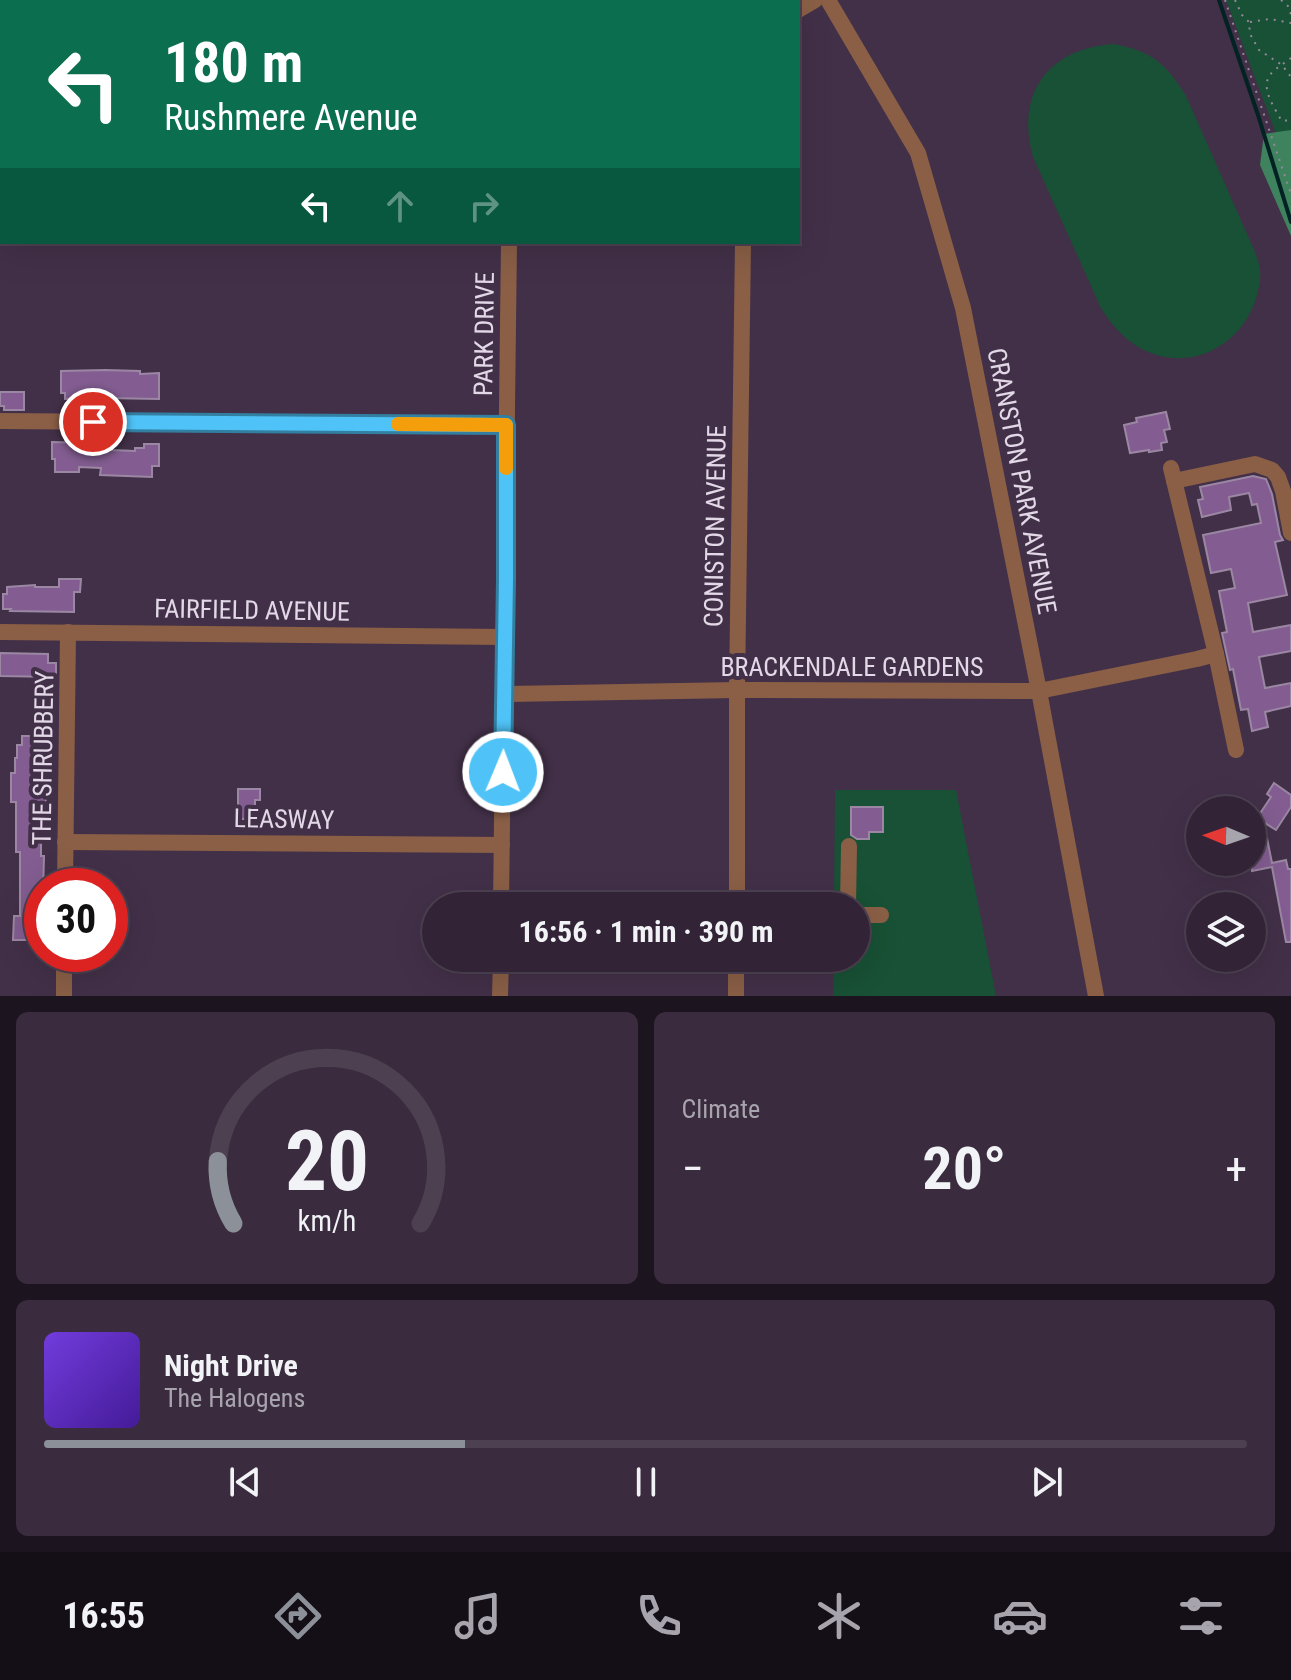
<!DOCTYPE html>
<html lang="en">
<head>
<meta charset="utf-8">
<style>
	body { margin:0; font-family:"Roboto Condensed",sans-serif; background:#3a2c3e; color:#f1f3f6; height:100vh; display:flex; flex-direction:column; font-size:30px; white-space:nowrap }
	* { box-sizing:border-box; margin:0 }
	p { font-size:26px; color:#a8a4ad }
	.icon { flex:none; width:44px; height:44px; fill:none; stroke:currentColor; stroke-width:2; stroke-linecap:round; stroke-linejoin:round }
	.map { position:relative; height:996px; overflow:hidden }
	.side { display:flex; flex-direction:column; gap:16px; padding:16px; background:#1c141e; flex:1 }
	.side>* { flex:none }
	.banner { position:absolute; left:0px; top:0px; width:800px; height:244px; box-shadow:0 8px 32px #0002,0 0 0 2px #4d4151; background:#0b6e4f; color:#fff; overflow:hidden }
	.needle { width:52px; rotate:272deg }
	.tools { position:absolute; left:1186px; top:796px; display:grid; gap:16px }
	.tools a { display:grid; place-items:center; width:80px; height:80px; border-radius:50%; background:#322436; box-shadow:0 8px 32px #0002,0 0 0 2px #4d4151; font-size:40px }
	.speed { position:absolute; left:24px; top:868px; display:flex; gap:16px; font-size:40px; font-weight:700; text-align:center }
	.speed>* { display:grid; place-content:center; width:104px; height:104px; border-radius:50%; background:#322436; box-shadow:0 8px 32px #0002,0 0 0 2px #4d4151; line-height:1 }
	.speed .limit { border:12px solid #d22; background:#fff; color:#111 }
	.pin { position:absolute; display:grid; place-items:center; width:68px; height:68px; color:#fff; margin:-34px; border:4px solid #fff; border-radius:50%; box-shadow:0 2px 8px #0007 }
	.me { position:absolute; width:88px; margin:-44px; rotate:1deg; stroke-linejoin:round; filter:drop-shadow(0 0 6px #0008) }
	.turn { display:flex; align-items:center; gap:28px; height:168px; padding:0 32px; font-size:36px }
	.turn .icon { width:104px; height:104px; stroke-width:2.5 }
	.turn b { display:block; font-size:56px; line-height:68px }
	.lanes { display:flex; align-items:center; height:76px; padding:0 32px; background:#0003; justify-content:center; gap:40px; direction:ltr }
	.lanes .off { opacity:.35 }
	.big { font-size:60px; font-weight:700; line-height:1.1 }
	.side .card { flex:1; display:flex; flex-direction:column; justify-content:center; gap:12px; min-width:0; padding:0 28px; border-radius:12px; background:#3a2c3e }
	.side .dial { align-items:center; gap:0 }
	.dial svg { height:208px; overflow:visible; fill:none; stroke:#4d4151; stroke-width:7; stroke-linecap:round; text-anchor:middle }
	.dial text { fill:#f1f3f6; stroke:none }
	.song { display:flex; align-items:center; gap:24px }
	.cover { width:96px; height:96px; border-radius:12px; background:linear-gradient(135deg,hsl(260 70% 55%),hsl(260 70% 35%)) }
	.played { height:8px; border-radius:4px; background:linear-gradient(90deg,#8c9099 35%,#4d4151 35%) }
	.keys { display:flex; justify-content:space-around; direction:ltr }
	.heat { display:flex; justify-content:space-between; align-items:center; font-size:44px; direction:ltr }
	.side .tiles { flex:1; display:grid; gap:16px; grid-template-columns:1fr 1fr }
	.card:last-child { grid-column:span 2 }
	.trip { position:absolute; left:422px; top:892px; width:448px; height:80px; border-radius:40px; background:#322436; box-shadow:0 8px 32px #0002,0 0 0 2px #4d4151; font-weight:700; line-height:80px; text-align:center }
	.tabs { display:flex; height:128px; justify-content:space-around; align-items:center; background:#140e16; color:#a8a4ad }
	.tabs .icon { width:56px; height:56px }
	.tabs .current { color:#8c9099 }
	.tabs b { font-size:36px; color:#f1f3f6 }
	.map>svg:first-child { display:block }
	.green { fill:#185135 }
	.forest { fill:#3f825e }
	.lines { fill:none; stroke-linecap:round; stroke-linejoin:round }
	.stream { stroke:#032223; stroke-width:4 }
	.building { fill:#835d91; stroke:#9b87a3; stroke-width:2 }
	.path { stroke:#95879a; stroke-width:2; stroke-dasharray:2 6; stroke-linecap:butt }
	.minor { stroke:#8a5f46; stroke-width:16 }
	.route-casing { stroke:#337fa1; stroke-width:20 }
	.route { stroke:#4fc3f7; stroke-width:14 }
	.slow { stroke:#f59e0b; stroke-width:14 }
	.labels { text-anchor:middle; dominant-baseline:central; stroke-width:8; stroke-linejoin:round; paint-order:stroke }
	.street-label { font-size:26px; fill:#e3d8e7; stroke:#423048 }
</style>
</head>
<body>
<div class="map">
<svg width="1291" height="996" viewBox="0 0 1291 996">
	<rect width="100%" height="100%" fill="#423048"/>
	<g class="green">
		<path d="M1226,0H1291V132L1276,134Z"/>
		<path d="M1114,44C1151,51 1166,63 1186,96L1255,252C1257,258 1260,265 1260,270C1261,278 1259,287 1257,295C1245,339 1202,368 1157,355C1132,348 1114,329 1101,308L1033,157C1015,93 1049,48 1114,44Z"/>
		<path d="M835,790H956L996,996H833L834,958H856V906H834Z"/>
	</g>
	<path class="forest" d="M1291,130V236L1260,165L1264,134Z"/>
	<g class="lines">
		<path class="stream" d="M1219,0L1258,115L1291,222"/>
	</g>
	<g class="building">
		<path d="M105,370L140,371V374L159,373V399L103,398L65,399V393H61V371Z"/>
		<path d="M0,392H24V410H4V406H0Z"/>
		<path d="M1166,412L1170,429L1164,430L1167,442L1161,443L1162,450L1149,452V450L1130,453L1124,425L1137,422L1136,418Z"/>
		<path d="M52,442L89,443V446H112V450L135,451V448H144V444H159V466H152V477L100,475L101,468L79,467V472H55V459H52Z"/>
		<path d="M1253,476L1266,479L1272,494L1280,535L1283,540L1275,542L1287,595L1248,603L1253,632L1291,625V651L1259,657L1265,688L1291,683V706L1265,712L1268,727L1252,731L1248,709L1241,710L1233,669L1230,670L1222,633L1227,632L1219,591L1235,588L1231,569L1211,573L1203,535L1261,523L1257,504L1252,505L1249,493L1229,497L1231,510L1202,517L1198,500L1203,499L1200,487Z"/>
		<path d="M59,579H81L80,592H74V612L10,611L11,609H3V594H7V587L35,585V587H59Z"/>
		<path d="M0,653L48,654V663H56V677L0,676Z"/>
		<path d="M22,736H37V745H46V768H44L43,789H46V815H36V822L35,843H41V856H44L42,932H35V940H13L14,916H20V852H16V802H11V773H15V758H17V745H22Z"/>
		<path d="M1274,783L1291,795V807L1276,830L1257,818L1271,797L1267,794Z"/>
		<path d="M238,789H260V800H255V819H238Z"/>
		<path d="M851,807H883V832H869V839H857L851,835Z"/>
		<path d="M1266,833L1272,863L1286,860L1288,869H1291V942H1286L1272,867L1252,871V836Z"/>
	</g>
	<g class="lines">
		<g class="path">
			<path d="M1225,0L1291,194"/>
			<path d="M1235,0L1242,15L1249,22L1250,34L1259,50L1282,65L1291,77"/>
			<path d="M1281,0L1289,7L1291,15"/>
			<path d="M1250,22L1270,19L1291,23"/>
			<path d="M1291,58C1285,63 1274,69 1270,75C1260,88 1275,108 1281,120L1291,121"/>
		</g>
		<g class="minor">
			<path d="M828,0L918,153L963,308L1039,691L1096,996"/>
			<path d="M7,1L144,2"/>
			<path d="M512,2V0"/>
			<path d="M798,10L815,0"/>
			<path d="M0,78L2,57"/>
			<path d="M0,213H2"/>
			<path d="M0,421L506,425"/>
			<path d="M1171,468L1216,654"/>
			<path d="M1174,481L1255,464L1272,470L1278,477L1283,491L1291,533"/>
			<path d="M0,632L504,637"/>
			<path d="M504,694L737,690L1039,691L1197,659L1216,654L1236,750"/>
			<path d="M65,842L502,845"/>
			<path d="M65,886L68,632"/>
			<path d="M501,906L509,242"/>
			<path d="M737,906V690L743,242"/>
			<path d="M848,906L849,846"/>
			<path d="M856,915H881"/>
			<path d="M64,996V954"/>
			<path d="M500,996L501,958"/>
			<path d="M736,996V958"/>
		</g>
	</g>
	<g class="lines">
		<defs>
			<path id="route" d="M93,422L506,425V579L503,772"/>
		</defs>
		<use href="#route" class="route-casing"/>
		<use href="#route" class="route"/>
		<path class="slow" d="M398,424L506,425V468"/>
	</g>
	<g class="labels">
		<g class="street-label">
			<text transform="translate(484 334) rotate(-89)">PARK DRIVE</text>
			<text transform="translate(1022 481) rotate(79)">CRANSTON PARK AVENUE</text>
			<text transform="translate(715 526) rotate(-89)">CONISTON AVENUE</text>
			<text transform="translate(252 610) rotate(1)">FAIRFIELD AVENUE</text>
			<text x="852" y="667">BRACKENDALE GARDENS</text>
			<text transform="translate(43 758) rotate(-89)">THE SHRUBBERY</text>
			<text transform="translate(284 819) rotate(1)">LEASWAY</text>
		</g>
	</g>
</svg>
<div class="tools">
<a><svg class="needle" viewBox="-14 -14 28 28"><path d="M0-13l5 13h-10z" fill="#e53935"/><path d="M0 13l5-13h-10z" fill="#a8a4ad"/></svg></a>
<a><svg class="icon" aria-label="layers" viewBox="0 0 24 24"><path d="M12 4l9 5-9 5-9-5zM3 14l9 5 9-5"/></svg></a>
</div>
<div class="speed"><div class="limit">30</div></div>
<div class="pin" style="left:93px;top:422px;background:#d93025"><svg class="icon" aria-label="arrive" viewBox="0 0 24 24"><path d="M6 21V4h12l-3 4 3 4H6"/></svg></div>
<svg class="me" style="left:503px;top:772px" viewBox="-20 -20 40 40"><circle r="17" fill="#4fc3f7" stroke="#fff" stroke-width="3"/><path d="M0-11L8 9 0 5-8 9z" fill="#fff"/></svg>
<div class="trip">16:56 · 1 min · 390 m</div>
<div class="banner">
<div class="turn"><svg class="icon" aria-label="left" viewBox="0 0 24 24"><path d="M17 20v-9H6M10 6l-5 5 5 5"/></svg><div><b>180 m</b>Rushmere Avenue</div></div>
<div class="lanes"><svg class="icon" aria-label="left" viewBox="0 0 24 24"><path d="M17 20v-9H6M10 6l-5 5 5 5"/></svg><svg class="icon off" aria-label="ahead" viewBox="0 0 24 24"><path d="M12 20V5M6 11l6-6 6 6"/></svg><svg class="icon off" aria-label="right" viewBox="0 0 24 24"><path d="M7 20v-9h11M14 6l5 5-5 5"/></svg></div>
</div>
</div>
<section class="side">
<div class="tiles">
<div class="card dial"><svg viewBox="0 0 100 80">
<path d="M14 69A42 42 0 1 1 86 69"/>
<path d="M14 69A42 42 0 0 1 8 45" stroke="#8c9099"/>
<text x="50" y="56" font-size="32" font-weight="700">20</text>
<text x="50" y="72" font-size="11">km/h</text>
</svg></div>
<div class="card"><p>Climate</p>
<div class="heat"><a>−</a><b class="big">20°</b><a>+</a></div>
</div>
<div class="card">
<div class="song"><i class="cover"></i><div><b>Night Drive</b><p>The Halogens</p></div></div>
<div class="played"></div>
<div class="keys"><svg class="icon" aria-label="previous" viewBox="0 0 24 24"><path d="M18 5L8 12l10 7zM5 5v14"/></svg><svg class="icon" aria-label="pause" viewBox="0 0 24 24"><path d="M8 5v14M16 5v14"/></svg><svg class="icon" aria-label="next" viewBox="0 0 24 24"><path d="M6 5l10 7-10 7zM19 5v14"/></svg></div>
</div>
</div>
</section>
<nav class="tabs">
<b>16:55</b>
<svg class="icon current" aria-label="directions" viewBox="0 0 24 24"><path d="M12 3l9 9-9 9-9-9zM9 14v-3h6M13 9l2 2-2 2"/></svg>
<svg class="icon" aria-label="music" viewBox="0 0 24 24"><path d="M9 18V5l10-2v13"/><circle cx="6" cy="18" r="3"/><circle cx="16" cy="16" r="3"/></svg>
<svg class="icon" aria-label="phone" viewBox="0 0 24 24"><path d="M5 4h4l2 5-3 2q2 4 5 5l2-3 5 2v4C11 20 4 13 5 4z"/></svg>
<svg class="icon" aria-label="climate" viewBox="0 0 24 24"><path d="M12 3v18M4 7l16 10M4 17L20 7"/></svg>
<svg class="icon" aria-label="car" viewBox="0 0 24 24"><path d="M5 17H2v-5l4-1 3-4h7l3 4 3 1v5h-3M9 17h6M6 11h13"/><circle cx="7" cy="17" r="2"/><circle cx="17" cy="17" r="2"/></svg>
<svg class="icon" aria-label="filters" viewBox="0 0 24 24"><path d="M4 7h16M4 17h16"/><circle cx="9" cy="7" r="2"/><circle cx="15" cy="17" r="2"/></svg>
</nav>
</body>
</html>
